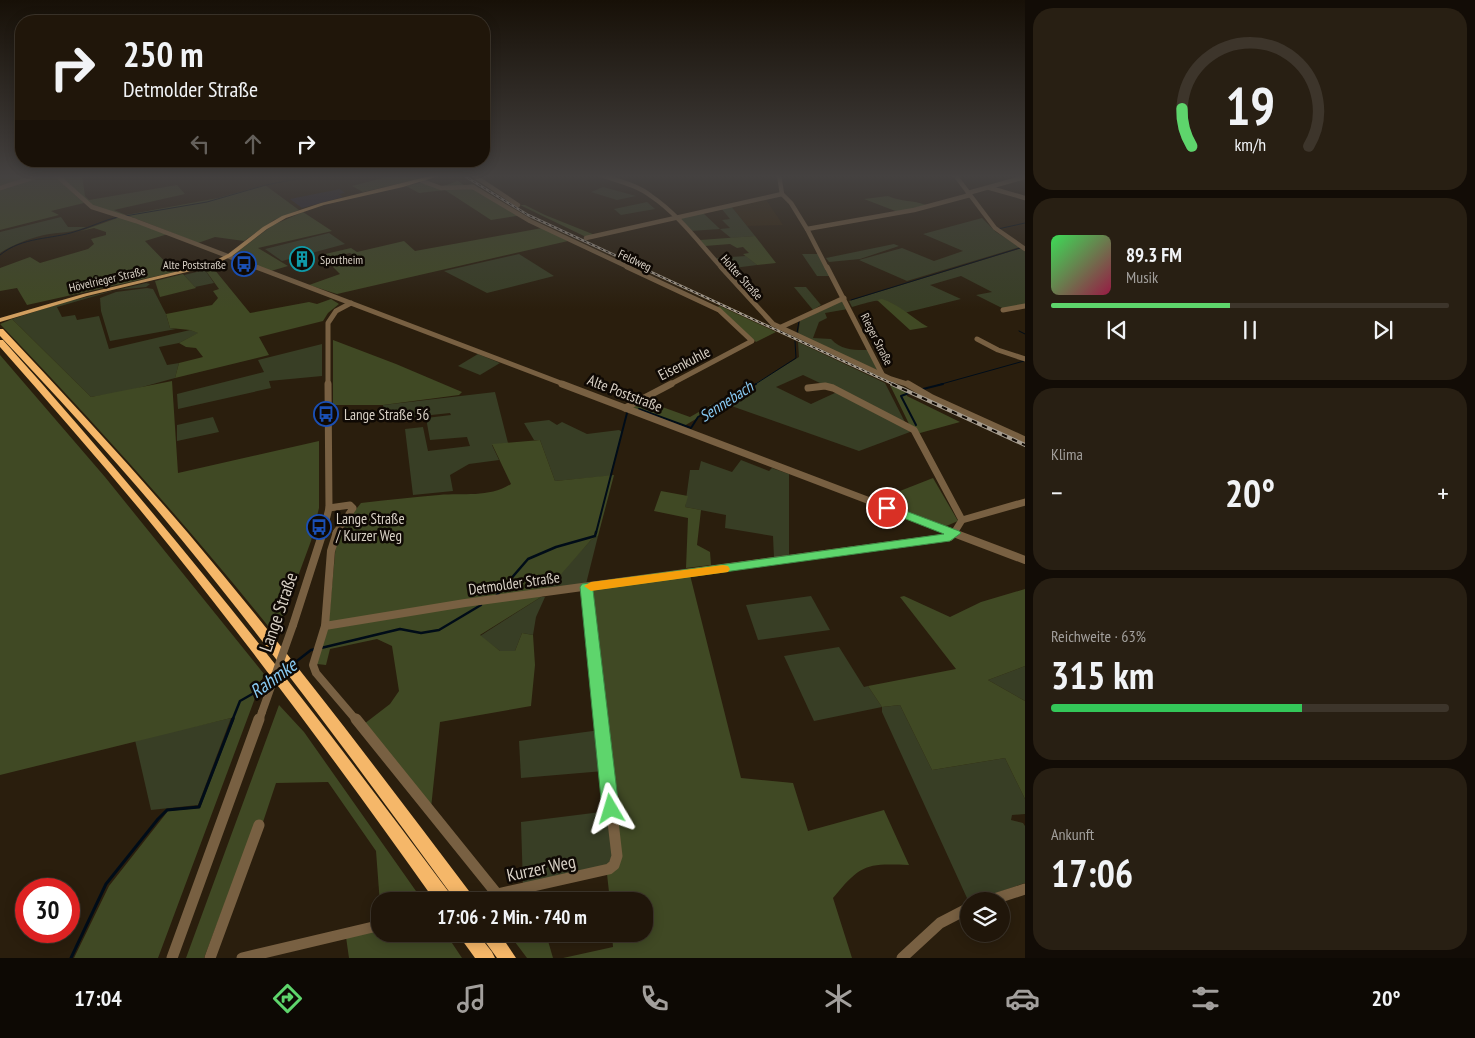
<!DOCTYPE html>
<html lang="de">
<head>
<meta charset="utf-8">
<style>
	body { margin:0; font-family:"PT Sans Narrow",sans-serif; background:#281f13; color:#f1f3f6; height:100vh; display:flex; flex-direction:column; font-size:19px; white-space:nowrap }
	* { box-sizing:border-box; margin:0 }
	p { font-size:16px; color:#a29f9c }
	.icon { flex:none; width:28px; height:28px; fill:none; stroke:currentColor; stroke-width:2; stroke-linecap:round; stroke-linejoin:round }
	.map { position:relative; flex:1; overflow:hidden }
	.side { display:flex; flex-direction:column; gap:8px; padding:8px; background:#120c06; width:450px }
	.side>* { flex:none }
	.top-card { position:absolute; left:15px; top:15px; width:475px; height:152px; border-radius:20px; box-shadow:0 2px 12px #0003,0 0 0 1px #3d352b; background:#20160a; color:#f1f3f6; overflow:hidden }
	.tools { position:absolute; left:960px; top:892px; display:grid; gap:10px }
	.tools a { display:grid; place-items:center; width:50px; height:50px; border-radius:50%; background:#20160a; box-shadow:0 2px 12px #0003,0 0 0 1px #3d352b; font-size:25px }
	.speed { position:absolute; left:15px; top:878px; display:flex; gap:10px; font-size:25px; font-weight:700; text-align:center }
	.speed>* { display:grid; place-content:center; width:65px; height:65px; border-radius:50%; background:#20160a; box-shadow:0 2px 12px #0003,0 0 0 1px #3d352b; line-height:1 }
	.speed .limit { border:8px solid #d22; background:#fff; color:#111 }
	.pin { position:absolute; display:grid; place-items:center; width:42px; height:42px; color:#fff; margin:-21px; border:2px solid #fff; border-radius:50%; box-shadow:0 1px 5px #0007 }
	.me { position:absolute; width:55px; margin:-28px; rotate:353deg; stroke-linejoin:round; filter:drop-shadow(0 0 4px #0008) }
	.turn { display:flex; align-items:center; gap:18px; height:105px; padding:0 25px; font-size:22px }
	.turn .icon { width:65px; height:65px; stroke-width:2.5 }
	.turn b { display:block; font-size:35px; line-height:42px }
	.lanes { display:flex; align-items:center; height:48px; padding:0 25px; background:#0003; justify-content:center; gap:25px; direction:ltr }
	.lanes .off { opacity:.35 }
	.big { font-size:38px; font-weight:800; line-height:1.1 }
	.side .tile { flex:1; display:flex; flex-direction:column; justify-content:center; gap:8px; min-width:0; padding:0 18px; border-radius:20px; background:#281f13 }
	.side .dial { align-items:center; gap:0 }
	.dial svg { height:130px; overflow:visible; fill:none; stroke:#3d352b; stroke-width:7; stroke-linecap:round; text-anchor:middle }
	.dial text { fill:#f1f3f6; stroke:none }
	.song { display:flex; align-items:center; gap:15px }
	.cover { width:60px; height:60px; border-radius:8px; background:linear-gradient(135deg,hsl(130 70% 55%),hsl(340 70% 35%)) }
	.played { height:5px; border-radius:2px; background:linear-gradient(90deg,#5ed56c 45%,#3d352b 45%) }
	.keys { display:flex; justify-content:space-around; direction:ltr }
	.heat { display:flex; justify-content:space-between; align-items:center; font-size:28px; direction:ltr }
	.charge { height:8px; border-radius:4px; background:linear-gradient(90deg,#34c759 63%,#3d352b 0) }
	.trip { position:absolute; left:371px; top:892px; width:282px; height:50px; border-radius:20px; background:#20160a; box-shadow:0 2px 12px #0003,0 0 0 1px #3d352b; font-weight:800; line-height:50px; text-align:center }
	.tab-bar { display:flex; height:80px; justify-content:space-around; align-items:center; background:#0d0904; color:#a29f9c }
	.tab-bar .icon { width:35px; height:35px }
	.tab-bar .current { color:#5ed56c }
	.tab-bar b { font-size:22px; color:#f1f3f6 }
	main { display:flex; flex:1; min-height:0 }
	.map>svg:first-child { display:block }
	.built { fill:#34240c }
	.education { fill:#282536 }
	.green { fill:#383e25; fill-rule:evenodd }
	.forest { fill:#404924 }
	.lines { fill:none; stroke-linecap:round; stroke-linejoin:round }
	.stream-far3 { stroke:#000c18; stroke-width:1 }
	.stream-far2 { stroke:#000c18; stroke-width:2 }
	.stream-far1 { stroke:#000c18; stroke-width:2.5 }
	.stream { stroke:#000c18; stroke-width:3 }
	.minor-far4 { stroke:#786042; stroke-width:4.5 }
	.minor-far3 { stroke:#786042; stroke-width:5 }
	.minor-far2 { stroke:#786042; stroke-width:7 }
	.minor-far1 { stroke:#786042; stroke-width:8 }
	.minor { stroke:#786042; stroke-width:11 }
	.major { fill:#d19f5f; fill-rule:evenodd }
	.highway { fill:#f5b769; fill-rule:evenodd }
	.rail-far1-casing { stroke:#a69d90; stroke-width:2.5 }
	.rail-casing { stroke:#a69d90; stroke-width:4 }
	.rail-far1 { stroke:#0f0904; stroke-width:1; stroke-dasharray:3; stroke-linecap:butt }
	.rail { stroke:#0f0904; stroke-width:2; stroke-dasharray:5.5; stroke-linecap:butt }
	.minor-bridge { stroke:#786042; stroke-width:8 }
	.route { fill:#5ed56c; stroke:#3d8a46 }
	.slow { fill:#f59e0b }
	.labels { text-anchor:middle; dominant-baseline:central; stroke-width:5; stroke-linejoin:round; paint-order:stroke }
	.far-poi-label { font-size:12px; fill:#d8d0c5; stroke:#0f0904; text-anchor:start }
	.far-street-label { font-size:12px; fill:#d8d0c5; stroke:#0f0904 }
	.street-label { font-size:15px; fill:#d8d0c5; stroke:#0f0904 }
	.poi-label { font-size:15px; fill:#d8d0c5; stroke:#0f0904; text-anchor:start }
	.water-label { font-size:16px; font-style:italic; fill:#88caf3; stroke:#0f0904 }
	.near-street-label { font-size:18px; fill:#d8d0c5; stroke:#0f0904 }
	.near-water-label { font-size:19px; font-style:italic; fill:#88caf3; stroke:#0f0904 }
</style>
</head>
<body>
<main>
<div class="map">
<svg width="1025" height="958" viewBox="0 0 1025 958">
	<rect width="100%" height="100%" fill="#2a1e0d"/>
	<g class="built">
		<path d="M462,175L472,178L531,215L1025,443V447L523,215Z"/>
		<path d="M765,198L783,225L747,226L731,206Z"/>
	</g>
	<path class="education" d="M340,189L345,193L339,194L343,197L302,208L290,199Z"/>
	<g class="green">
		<path d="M603,187L636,196L617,200L591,192Z"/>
		<path d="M647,202L655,209L621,215L614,209Z"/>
		<path d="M731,206L755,236L731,238L720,229L690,231L678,218L702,212L720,229L730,228L722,220L730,219L721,208Z"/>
		<path d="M61,217L68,227H86C72,233 59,232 44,235C28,239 14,244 0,253V232Z"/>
		<path d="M982,218L996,232L1020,247L907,281L859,260L902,248L934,261L963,251L923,234Z"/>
		<path d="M329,233L345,244L282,261L265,249Z"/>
		<path d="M894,244L899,246L860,259L829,262L826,258Z"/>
		<path d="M1022,248L1025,250V305L1004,309L976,295L992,292L961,276L930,285L961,299L904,313C885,294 876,301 852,307L849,301Z"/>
		<path d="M519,254L554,276L487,293L444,271Z"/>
		<path d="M802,254H819L831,276H817Z"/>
		<path d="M746,256L757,265L726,269L716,258Z"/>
		<path d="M205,270L214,283L195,287L184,275Z"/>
		<path d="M146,283L150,284L146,287L116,290L57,307L62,317L75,315L77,320L99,316L109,349L190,330L199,333L179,343L159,347L167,365L179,363L175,378L124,392L91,397L12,319L65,302Z"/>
		<path d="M794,287H806L821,305L813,310Z"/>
		<path d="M147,288L153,289L166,314L170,328L176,329L110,341L101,311L100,298L116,292Z"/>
		<path d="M843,300L848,309L825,313L827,318L819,322L813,338L831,339C842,351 855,350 870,350L879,371L798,335L800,321Z"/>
		<path d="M798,342L885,383L910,432L859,451L723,403L799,357ZM803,375L837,391V392L811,404L776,387Z"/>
		<path d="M322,344V376L269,381L271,388L178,409L177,394L264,372L258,360Z"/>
		<path d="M478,354L500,363L480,375L458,366Z"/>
		<path d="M495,392L508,443L492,445L499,460L469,464L450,475L453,491L413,495L405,429L423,427L428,451L470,446L467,437L430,440L426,418L451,415L450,413L385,420L383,405Z"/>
		<path d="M213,417L219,432L177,441V425Z"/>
		<path d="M549,420L557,425L562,422L587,434L619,430L622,432L610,476L555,481L540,440H534L524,423Z"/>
		<path d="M741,460L769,471L772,468L789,474V555L774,558L773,536L725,528L726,515L685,507L690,470H699L701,461L732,472Z"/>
		<path d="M598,536L586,584L546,589L591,540Z"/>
		<path d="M811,596L830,630L758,640L746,605Z"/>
		<path d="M541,597H545L536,617L533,635L522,633L515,651H500L480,636Z"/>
		<path d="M839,647L864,687L868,686L882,707L900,705L932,770L1005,758L1025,799V814L1012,815L1011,820L1023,823L1025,826V883L973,901L967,898L882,712V707L814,721L784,656Z"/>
		<path d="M1025,666V701L988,680Z"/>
		<path d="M231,718L198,805L151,810L135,740Z"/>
		<path d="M600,730L604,771L521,778L519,741Z"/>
		<path d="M609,811L613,853L608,866L523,887L521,822Z"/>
	</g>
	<g class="forest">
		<path d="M0,175H53L84,203L51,211L59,215L0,230Z"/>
		<path d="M57,175H82L85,196L89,200L177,185L185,194L114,210L126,215L218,198L265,185L299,210L274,220L244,241L215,237L198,243L132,217L94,207Z"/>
		<path d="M394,175H436L363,192L352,186Z"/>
		<path d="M458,181L464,185L473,184L523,215L491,220L445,190L419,193L406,186L424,182L440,187Z"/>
		<path d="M888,196C902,202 913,200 926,205L898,212L864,199Z"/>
		<path d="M520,205H525L545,215L595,235L586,237Z"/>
		<path d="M303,212L332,231L258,248L288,266L271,271L232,256L273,225Z"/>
		<path d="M120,217L168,234L145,241L175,272L27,305L17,288L0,291V268L30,257L40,263L88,249L94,244L91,239L106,235V232L94,228L81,231Z"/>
		<path d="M542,228L568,241L337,294L309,285L340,274L332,266L358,258L350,253L326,259L321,255L351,248L357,252L404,241L415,251Z"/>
		<path d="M755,236L776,263L757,265L743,254L749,253L743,247L737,248L730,244L705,246L700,240Z"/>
		<path d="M214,269L250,313L309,302L317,304L331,299L339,304L328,313L323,321L259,337L269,355L175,378L179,363L203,357L196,348L186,347L179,343L198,333L190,330L170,328L166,314L212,305L218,298L213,291L219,289L206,271Z"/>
		<path d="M183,274L196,288L160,297L155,281Z"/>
		<path d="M882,299C899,304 912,318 928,327L910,330L877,300Z"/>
		<path d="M720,306L776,332L756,342L717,307Z"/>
		<path d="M12,319L91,397L172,381L178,473L319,441V508L311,541L276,636C189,527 96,424 0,324Z"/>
		<path d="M333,340L396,364L462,392L459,395L383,405H333Z"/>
		<path d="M0,355L105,477L264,674L158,958H74L109,886L168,811L200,808L235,717L0,775Z"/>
		<path d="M890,385L906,392L907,396L960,422L920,433L911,428Z"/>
		<path d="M643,400L690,417L718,401L723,403L684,426L631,407Z"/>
		<path d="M540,440L555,481L614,475L598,536L591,540L541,597L480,635L500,651H515L522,633L533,635L535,665L531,706L440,722L431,808L364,724L390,704L399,691L392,646L377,639L330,649L326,665L317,664L329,618L337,533L361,503C387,500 413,497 439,495C464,493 489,498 511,484L492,444Z"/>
		<path d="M933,478L958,521L944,527L877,500Z"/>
		<path d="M661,491L688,496L685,507L701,510L697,545L710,552L711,565L686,568L688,518L654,511Z"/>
		<path d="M690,575L741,778L793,783L808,831L884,810L909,865C866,863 861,864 833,898L852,958H563L613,947L612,934H645V901H610L607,874L615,871L621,858L590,589Z"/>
		<path d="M1025,589V666L988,680L1025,701V799L1005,758L932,770L900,705L882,707L868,686L956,669L900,597L904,596L950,617L981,602Z"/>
		<path d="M279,705L304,732L423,901H380V904L376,851L328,782L276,783L263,822H256L204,958H186Z"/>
		<path d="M534,891L537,901H486Z"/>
		<path d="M380,922V934H446L462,958H349L345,930Z"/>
		<path d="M509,934H546L553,958H527Z"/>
	</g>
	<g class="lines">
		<g class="stream-far3">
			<path d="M125,216L207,202L266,185L317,175"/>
			<path d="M998,229L1025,223"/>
			<path d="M0,255C23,236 51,240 77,231C91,227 104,220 118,217"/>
			<path d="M851,300L1020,248"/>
			<path d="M1019,331L1025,334"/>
			<path d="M797,333L799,321"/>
			<path d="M754,385L796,358L795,341"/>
			<path d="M938,385L1024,361"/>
		</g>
		<g class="stream-far2">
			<path d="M923,389L943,384"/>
			<path d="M909,393L901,396L916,425"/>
			<path d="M639,409L691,428L698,417L756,384"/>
			<path d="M596,533L627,413"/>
		</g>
		<g class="stream-far1">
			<path d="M496,596L528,559L556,547L595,536L596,532"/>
			<path d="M321,648L400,629L421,633L439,630L481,605"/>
			<path d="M293,664L311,650L316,649"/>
			<path d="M232,721L240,701L268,685"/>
		</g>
		<path class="stream" d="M71,958L106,884L158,819L167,810L199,807L233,719"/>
		<g class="minor-far4">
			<path d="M56,175L92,207L136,221L259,268"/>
			<path d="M473,175L518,205"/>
			<path d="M601,175C618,181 637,185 651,196C678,214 700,244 722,268"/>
			<path d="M779,175L782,194L791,203L807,229L827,268"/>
			<path d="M955,175L995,228L1025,249"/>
			<path d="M422,181L441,188L473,187L530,221L630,268"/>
			<path d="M0,188L41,175"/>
			<path d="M990,188L1025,198"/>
			<path d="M968,193L1025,177"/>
			<path d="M807,229L914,210L970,195"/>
			<path d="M586,238L782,194"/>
		</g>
		<g class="minor-far3">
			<path d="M256,267L566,385"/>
			<path d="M627,267L719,310L752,341L669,385"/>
			<path d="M721,267L773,324L891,379L910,385"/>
			<path d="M827,267L882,374"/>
			<path d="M1003,310L1025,306"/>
			<path d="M779,328L844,298"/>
			<path d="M977,339L998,350L1025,359"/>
			<path d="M328,385V323L336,311L351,303"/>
		</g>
		<g class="minor-far2">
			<path d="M562,384L954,533"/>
			<path d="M908,384L932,398L1025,440"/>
			<path d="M808,388L825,386L833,388L914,430L962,520"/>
			<path d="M625,408L671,384"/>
			<path d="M329,508L350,505L353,508L336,533"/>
			<path d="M323,533L329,508L328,384"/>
			<path d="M954,533L962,520L1025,502"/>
		</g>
		<g class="minor-far1">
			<path d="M337,532L331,551L325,626L465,603L950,537L955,532"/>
			<path d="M951,532L1025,560"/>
			<path d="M586,587L601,721"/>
			<path d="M293,625L323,532"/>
			<path d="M325,626L313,665L316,673L357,721"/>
			<path d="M259,721L262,712"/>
		</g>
		<g class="minor">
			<path d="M356,719L497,894L609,869L614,865L617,856L601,719"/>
			<path d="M988,901L1025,889"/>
			<path d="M172,958L259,719"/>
			<path d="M210,958L259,825"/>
			<path d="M242,958L373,927"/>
			<path d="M902,958L940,923L969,908"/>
		</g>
		<path class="major" d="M434,175H442L403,187L324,205L286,218L267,229L232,256L212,266L87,296L0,322V318L83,294L208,264L228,254L263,227L282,216L321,203Z"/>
		<g class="highway">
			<path d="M0,329H3C66,396 128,463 188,533C287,650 380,773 472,895L474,901H456C367,779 277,656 181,539C124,469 62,402 0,336Z"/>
			<path d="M0,340H3C163,518 309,703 451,895L453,901H435C350,781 263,663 171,548C116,479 58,413 0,347Z"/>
			<path d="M460,934H478L492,952L495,958H475L462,940Z"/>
			<path d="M482,934H500L516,958H497L484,940Z"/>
		</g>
		<defs>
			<path id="rail-far1" d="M463,175L528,215L895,385"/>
			<path id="rail" d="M892,384L1025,445"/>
		</defs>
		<use href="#rail-far1" class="rail-far1-casing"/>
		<use href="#rail" class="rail-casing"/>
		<use href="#rail-far1" class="rail-far1"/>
		<use href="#rail" class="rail"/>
		<path class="minor-bridge" d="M262,712L293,625"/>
	</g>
	<linearGradient id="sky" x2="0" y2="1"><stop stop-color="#171007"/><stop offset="0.57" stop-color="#444140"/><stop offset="1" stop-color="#444140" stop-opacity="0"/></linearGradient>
	<rect width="1025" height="309" fill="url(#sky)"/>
	<path class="route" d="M887,504L959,531L961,533L950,541L593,590L619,809L617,814L611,816L605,814L602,809L580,587L582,584L944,534L883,510V505Z"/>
	<path class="slow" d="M723,565L728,566L730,569L728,572L591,591L584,586L591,582Z"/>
	<defs>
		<symbol id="building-ring" viewBox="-11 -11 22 22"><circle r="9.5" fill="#0f0904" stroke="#0f9aa8" stroke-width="1.5"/><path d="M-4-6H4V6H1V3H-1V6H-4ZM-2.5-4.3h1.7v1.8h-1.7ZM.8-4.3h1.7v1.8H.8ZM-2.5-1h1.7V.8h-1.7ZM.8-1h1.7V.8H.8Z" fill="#0f9aa8"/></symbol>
		<symbol id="bus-ring" viewBox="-11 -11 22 22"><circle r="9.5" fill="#0f0904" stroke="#1a4fb4" stroke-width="1.5"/><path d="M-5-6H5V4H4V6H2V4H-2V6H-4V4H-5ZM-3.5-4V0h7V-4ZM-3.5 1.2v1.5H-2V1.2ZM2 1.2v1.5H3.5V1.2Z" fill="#1a4fb4"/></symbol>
	</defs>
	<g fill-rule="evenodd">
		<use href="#building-ring" x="288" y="245" width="28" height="28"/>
		<use href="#bus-ring" x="230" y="250" width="28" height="28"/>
		<use href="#bus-ring" x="312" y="400" width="28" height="28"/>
		<use href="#bus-ring" x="305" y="513" width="28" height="28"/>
	</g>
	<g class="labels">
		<g class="far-poi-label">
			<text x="320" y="259">Sportheim</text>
			<text x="226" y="264" text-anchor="end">Alte Poststraße</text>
		</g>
		<g class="far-street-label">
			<text transform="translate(635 260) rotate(25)">Feldweg</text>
			<text transform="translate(742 277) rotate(48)">Holter Straße</text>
			<text transform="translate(107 279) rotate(-13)">Hövelrieger Straße</text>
			<text transform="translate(877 339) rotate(63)">Rieger Straße</text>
		</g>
		<g class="street-label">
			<text transform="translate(684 363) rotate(-27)">Eisenkuhle</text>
			<text transform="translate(625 393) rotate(21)">Alte Poststraße</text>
			<text transform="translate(514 583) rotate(-8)">Detmolder Straße</text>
		</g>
		<g class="poi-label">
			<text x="344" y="414">Lange Straße 56</text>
			<text x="336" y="518">Lange Straße<tspan x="336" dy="17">/ Kurzer Weg</tspan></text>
		</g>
		<g class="water-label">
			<text transform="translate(726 401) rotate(-33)">Sennebach</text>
		</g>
		<g class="near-street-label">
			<text transform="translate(278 612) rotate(-71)">Lange Straße</text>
			<text transform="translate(541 868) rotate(-12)">Kurzer Weg</text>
		</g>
		<g class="near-water-label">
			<text transform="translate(273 678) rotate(-36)">Rahmke</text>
		</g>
	</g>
</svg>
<div class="tools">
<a><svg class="icon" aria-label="layers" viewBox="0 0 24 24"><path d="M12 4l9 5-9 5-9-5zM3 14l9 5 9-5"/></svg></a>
</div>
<div class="speed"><div class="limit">30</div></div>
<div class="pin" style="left:887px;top:508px;background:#d93025"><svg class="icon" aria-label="arrive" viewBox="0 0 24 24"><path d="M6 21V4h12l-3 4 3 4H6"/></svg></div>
<svg class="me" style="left:611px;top:809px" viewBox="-20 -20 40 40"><path d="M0-17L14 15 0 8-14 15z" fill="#5ed56c" stroke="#fff" stroke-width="4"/></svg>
<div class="trip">17:06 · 2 Min. · 740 m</div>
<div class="top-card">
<div class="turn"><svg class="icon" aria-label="right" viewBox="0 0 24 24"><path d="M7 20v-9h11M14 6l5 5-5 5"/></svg><div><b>250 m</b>Detmolder Straße</div></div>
<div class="lanes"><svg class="icon off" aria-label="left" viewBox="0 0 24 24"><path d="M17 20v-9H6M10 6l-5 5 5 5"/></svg><svg class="icon off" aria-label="ahead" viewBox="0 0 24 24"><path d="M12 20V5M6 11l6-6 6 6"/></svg><svg class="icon" aria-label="right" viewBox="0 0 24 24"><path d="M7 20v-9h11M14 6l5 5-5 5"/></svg></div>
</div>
</div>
<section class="side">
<div class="tile dial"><svg viewBox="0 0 100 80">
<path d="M14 69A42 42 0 1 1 86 69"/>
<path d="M14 69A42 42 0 0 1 8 46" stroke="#5ed56c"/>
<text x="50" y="56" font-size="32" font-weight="700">19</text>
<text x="50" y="72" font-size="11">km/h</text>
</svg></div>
<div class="tile">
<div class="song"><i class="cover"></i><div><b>89.3 FM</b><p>Musik</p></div></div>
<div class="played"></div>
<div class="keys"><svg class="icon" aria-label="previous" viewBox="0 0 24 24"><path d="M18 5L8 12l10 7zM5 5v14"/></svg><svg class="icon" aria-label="pause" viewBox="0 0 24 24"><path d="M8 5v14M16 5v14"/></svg><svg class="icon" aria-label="next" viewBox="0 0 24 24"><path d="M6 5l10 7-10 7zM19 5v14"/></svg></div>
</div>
<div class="tile"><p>Klima</p>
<div class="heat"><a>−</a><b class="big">20°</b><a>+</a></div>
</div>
<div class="tile"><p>Reichweite · 63%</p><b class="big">315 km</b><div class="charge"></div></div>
<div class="tile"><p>Ankunft</p><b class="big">17:06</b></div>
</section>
</main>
<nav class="tab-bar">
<b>17:04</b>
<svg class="icon current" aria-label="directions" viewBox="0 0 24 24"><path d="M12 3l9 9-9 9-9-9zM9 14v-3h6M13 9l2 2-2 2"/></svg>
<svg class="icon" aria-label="music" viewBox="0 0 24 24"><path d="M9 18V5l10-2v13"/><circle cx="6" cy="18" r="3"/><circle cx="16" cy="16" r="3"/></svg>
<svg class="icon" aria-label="phone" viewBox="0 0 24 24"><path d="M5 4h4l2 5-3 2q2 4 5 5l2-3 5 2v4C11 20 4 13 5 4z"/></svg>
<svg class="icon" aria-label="climate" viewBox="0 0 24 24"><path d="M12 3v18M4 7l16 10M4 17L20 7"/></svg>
<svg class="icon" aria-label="car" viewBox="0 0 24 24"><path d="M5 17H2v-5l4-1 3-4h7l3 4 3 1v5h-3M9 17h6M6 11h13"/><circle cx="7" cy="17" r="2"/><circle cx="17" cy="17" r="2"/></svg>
<svg class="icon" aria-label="filters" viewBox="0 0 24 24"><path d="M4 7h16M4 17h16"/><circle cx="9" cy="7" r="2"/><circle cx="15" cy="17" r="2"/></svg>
<b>20°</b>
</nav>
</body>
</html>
